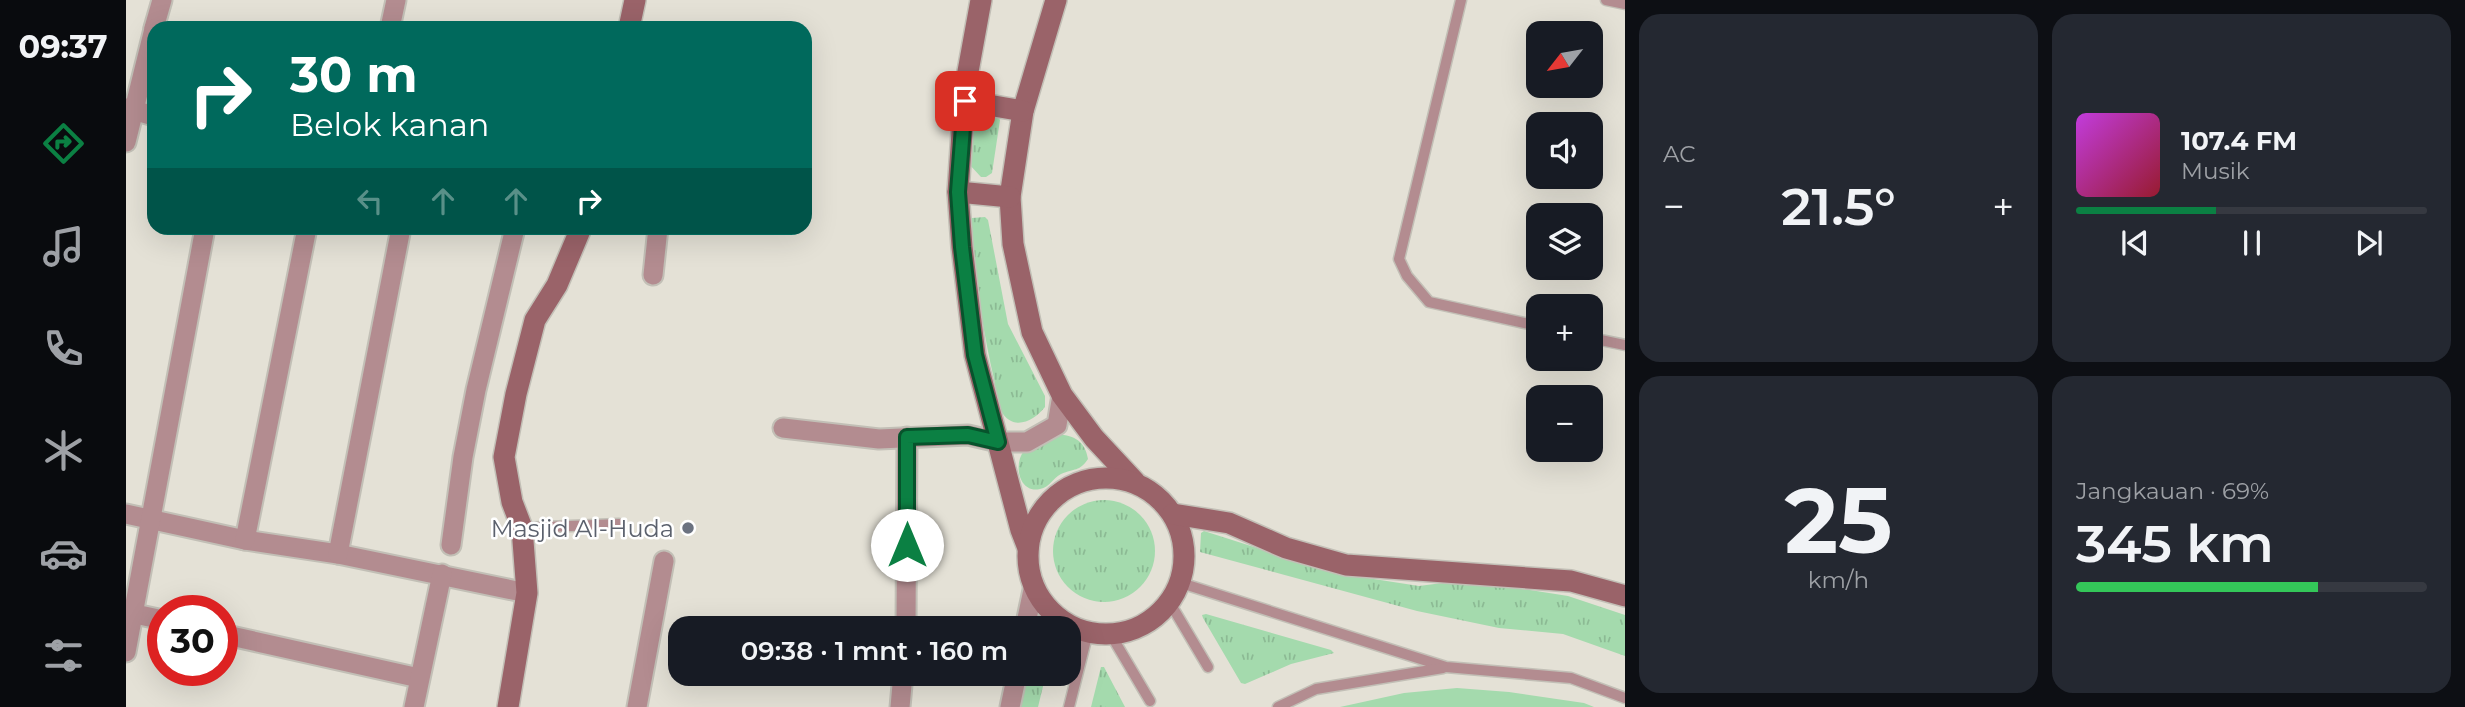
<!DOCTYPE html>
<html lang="id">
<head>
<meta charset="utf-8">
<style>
	body { margin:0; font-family:Montserrat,sans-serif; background:#242831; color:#f1f3f6; height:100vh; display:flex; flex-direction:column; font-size:26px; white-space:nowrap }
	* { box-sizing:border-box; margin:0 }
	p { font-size:23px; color:#9ea1a6 }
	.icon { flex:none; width:38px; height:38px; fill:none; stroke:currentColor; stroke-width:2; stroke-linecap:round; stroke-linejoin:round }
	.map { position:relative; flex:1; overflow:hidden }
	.panel { display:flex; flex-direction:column; gap:14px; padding:14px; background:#0d0f14; width:840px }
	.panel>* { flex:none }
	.top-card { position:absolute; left:21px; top:21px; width:665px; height:214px; border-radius:21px; box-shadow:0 7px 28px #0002; background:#00695c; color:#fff; overflow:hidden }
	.needle { width:46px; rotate:239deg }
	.tools { position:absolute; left:1400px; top:21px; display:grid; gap:14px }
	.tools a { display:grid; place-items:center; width:77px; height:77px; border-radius:14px; background:#171b24; box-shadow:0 7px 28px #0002; font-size:35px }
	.speed { position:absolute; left:21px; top:595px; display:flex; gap:14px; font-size:35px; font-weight:700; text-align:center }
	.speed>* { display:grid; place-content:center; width:91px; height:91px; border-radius:50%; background:#171b24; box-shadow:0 7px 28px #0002; line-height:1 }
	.speed .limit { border:10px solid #d22; background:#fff; color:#111 }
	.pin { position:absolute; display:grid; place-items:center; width:60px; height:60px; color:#fff; margin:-30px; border-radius:14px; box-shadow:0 4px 10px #0006 }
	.me { position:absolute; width:77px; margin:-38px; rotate:0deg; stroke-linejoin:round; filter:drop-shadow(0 0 5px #0008) }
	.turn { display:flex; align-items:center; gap:24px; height:147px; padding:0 28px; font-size:32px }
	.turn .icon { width:91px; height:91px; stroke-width:2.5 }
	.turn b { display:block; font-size:49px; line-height:60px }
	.lanes { display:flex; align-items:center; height:66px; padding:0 28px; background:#0003; justify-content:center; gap:35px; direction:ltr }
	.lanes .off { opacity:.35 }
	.big { font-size:52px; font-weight:600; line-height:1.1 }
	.panel .widget { flex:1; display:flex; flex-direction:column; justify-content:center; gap:10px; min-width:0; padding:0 24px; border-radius:21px; background:#242831 }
	.panel .dial { align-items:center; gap:0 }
	.dial b { font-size:91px; line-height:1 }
	.song { display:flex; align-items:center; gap:21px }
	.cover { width:84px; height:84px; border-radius:10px; background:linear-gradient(135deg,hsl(290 70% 55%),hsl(350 70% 35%)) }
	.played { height:7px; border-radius:4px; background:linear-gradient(90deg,#0b8043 40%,#363941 40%) }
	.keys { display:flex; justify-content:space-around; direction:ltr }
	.heat { display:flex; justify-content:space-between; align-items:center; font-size:38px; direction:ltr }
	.charge { height:10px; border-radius:5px; background:linear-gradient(90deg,#34c759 69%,#363941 0) }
	.panel .tiles { flex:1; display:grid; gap:14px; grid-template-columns:repeat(2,1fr) }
	.trip { position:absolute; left:542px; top:616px; width:413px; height:70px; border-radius:21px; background:#171b24; box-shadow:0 7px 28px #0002; font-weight:600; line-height:70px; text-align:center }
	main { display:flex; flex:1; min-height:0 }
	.dock { display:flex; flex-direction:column; width:126px; justify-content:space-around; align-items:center; background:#090b0e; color:#9ea1a6 }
	.dock .icon { width:49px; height:49px }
	.dock .active { color:#0b8043 }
	.dock b { font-size:32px; color:#f1f3f6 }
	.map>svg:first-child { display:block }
	.grass { fill:url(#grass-tufts) }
	.green { fill:#a4daad }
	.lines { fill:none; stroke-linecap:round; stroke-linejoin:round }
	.lane-casing { stroke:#c2bfb6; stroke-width:13 }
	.street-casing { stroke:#c2bfb6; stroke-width:23 }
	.secondary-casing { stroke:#c2bfb6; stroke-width:24 }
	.lane { stroke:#b38c90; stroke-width:10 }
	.street { stroke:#b38c90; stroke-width:19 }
	.secondary { stroke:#9a6369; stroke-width:21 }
	.route-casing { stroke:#07532c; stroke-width:18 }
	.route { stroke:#0b8043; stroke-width:12 }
	.worship-dot { fill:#6b7280; stroke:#fff; stroke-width:2.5 }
	.labels { text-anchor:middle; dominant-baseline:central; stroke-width:5; stroke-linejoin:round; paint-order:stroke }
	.worship-label { font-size:24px; fill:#5b616d; stroke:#fff; text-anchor:end }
</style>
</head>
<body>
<main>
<nav class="dock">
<b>09:37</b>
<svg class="icon active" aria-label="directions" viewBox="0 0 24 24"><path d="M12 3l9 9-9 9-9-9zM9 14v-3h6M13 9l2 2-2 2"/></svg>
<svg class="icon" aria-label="music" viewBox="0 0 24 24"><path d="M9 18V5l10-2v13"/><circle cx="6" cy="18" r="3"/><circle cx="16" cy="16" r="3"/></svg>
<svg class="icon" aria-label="phone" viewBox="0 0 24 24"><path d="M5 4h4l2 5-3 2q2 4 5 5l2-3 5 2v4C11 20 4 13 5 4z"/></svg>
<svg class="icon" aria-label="climate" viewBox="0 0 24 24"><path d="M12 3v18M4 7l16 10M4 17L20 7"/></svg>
<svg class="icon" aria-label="car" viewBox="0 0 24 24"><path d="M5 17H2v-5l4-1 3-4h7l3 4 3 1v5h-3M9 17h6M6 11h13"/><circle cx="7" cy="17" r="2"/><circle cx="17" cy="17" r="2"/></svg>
<svg class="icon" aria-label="filters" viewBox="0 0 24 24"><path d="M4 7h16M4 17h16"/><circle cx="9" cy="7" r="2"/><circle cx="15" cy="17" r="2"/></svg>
</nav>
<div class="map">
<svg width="1499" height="707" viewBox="0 0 1499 707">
	<defs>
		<pattern id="grass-tufts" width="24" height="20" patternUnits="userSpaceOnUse" patternTransform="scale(1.75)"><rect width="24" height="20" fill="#a4daad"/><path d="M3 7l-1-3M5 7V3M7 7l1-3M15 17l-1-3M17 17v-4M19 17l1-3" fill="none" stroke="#8cba94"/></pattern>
	</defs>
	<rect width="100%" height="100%" fill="#e4e1d6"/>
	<g class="grass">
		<path d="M845,112L870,113L874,120L866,173L860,177H855L842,163Z"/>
		<path d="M859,217L862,220L882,324L919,396V407C908,421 887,432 875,411C870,403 870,388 868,379C856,327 849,274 841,222L846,218Z"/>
		<path d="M932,434C949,436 959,441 962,459C953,472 949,468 935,474C927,478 924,487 914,489C893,494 887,464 898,451C906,443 922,438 932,434Z"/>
		<circle cx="978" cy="551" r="51"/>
		<path d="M1078,531L1209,573L1293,586L1324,582L1404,590L1442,596L1499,615V656L1437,634L1373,628L1291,611L1074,552L1075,533Z"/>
		<path d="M1080,614L1205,650L1208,653L1165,664L1119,684L1115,683L1077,618L1076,615Z"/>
		<path d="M975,667H978L999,707H965Z"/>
		<path d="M897,674H920L912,707H892Z"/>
	</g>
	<path class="green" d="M1331,688L1383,692L1458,703L1468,707H1214L1278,693Z"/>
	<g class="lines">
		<defs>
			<g id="lane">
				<path d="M1335,0L1273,259L1281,276L1303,302L1412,326"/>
				<path d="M1480,0L1499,4"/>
				<path d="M1465,338L1499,345"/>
				<path d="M396,528L493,524"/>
				<path d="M1055,583L1320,667L1445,678L1499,698"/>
				<path d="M1044,603L1082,667"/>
				<path d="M985,635L1024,701"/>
				<path d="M943,707L962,632"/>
				<path d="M1152,707L1190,689L1317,668"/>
			</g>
			<g id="street">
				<path d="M28,28L36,0"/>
				<path d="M264,28L270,0"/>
				<path d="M0,108L28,116"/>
				<path d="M0,142L28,29"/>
				<path d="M527,275L532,228"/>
				<path d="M657,428L753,439L842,435L872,442H901L931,425L936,395"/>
				<path d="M0,514L119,540L212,554L401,593"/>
				<path d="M119,540L181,228"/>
				<path d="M325,545L337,457L350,390L389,228"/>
				<path d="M212,554L275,228"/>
				<path d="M0,612L37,620"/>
				<path d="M780,628L781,437"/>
				<path d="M899,628L908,585"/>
				<path d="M96,634L293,678"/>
				<path d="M0,652L79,228"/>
				<path d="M288,707L316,574"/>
				<path d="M511,707L538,561"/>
				<path d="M774,707L777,674"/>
				<path d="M884,707L891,674"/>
			</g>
			<g id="secondary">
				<path d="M855,0L839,88L832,192L836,247L849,355L895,530L902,548"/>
				<path d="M930,0L897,111L884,197L887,244L906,332L936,395L968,438L1009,482"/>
				<path d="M503,28L509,0"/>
				<path d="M839,101L897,111"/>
				<path d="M832,192L884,197"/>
				<circle cx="980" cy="556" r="78"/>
				<path d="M1047,514L1103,523L1160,548L1220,565L1445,581L1499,596"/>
				<path d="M382,707L401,593L396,528L386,502L378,457L390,394L409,320L431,285L455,228"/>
			</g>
		</defs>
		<use href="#lane" class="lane-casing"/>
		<use href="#street" class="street-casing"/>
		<use href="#secondary" class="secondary-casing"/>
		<use href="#lane" class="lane"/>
		<use href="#street" class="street"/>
		<use href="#secondary" class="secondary"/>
	</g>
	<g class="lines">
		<defs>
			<path id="route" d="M781,545V437L842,435L872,442L849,355L836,247L832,192L839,101"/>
		</defs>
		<use href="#route" class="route-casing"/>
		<use href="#route" class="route"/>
	</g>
	<circle class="worship-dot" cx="562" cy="528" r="7"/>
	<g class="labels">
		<g class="worship-label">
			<text x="548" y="528">Masjid Al-Huda</text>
		</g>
	</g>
</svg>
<div class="tools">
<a><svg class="needle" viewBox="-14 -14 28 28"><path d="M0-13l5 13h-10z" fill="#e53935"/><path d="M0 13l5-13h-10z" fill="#9ea1a6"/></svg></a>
<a><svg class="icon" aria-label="sound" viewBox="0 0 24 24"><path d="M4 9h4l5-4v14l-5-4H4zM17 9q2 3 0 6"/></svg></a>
<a><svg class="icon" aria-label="layers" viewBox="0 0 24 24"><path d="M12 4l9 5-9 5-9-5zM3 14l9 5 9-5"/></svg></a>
<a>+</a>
<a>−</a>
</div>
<div class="speed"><div class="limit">30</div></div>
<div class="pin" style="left:839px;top:101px;background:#d93025"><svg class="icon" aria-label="arrive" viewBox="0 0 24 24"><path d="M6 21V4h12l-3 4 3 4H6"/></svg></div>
<svg class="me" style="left:781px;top:545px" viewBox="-20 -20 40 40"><circle r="19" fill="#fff"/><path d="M0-13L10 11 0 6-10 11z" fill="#0b8043"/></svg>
<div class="trip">09:38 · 1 mnt · 160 m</div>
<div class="top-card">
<div class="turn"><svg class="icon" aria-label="right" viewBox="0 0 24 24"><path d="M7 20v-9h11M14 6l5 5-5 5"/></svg><div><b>30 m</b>Belok kanan</div></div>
<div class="lanes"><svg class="icon off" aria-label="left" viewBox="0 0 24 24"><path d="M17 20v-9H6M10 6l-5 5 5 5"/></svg><svg class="icon off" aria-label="ahead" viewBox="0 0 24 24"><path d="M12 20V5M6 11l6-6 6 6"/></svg><svg class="icon off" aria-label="ahead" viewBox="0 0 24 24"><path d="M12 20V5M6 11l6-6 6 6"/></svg><svg class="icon" aria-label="right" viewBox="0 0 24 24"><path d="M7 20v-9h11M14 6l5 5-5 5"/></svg></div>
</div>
</div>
<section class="panel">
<div class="tiles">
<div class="widget"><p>AC</p>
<div class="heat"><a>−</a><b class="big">21.5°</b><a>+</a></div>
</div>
<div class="widget">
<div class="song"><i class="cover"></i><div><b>107.4 FM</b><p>Musik</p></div></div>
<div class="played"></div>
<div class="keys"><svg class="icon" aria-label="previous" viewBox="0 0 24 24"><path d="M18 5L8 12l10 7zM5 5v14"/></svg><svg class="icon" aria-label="pause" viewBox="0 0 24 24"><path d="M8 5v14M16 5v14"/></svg><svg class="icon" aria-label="next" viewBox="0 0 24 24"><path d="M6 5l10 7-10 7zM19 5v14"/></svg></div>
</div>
<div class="widget dial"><b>25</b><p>km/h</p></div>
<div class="widget"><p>Jangkauan · 69%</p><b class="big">345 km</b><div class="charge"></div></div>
</div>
</section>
</main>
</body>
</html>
